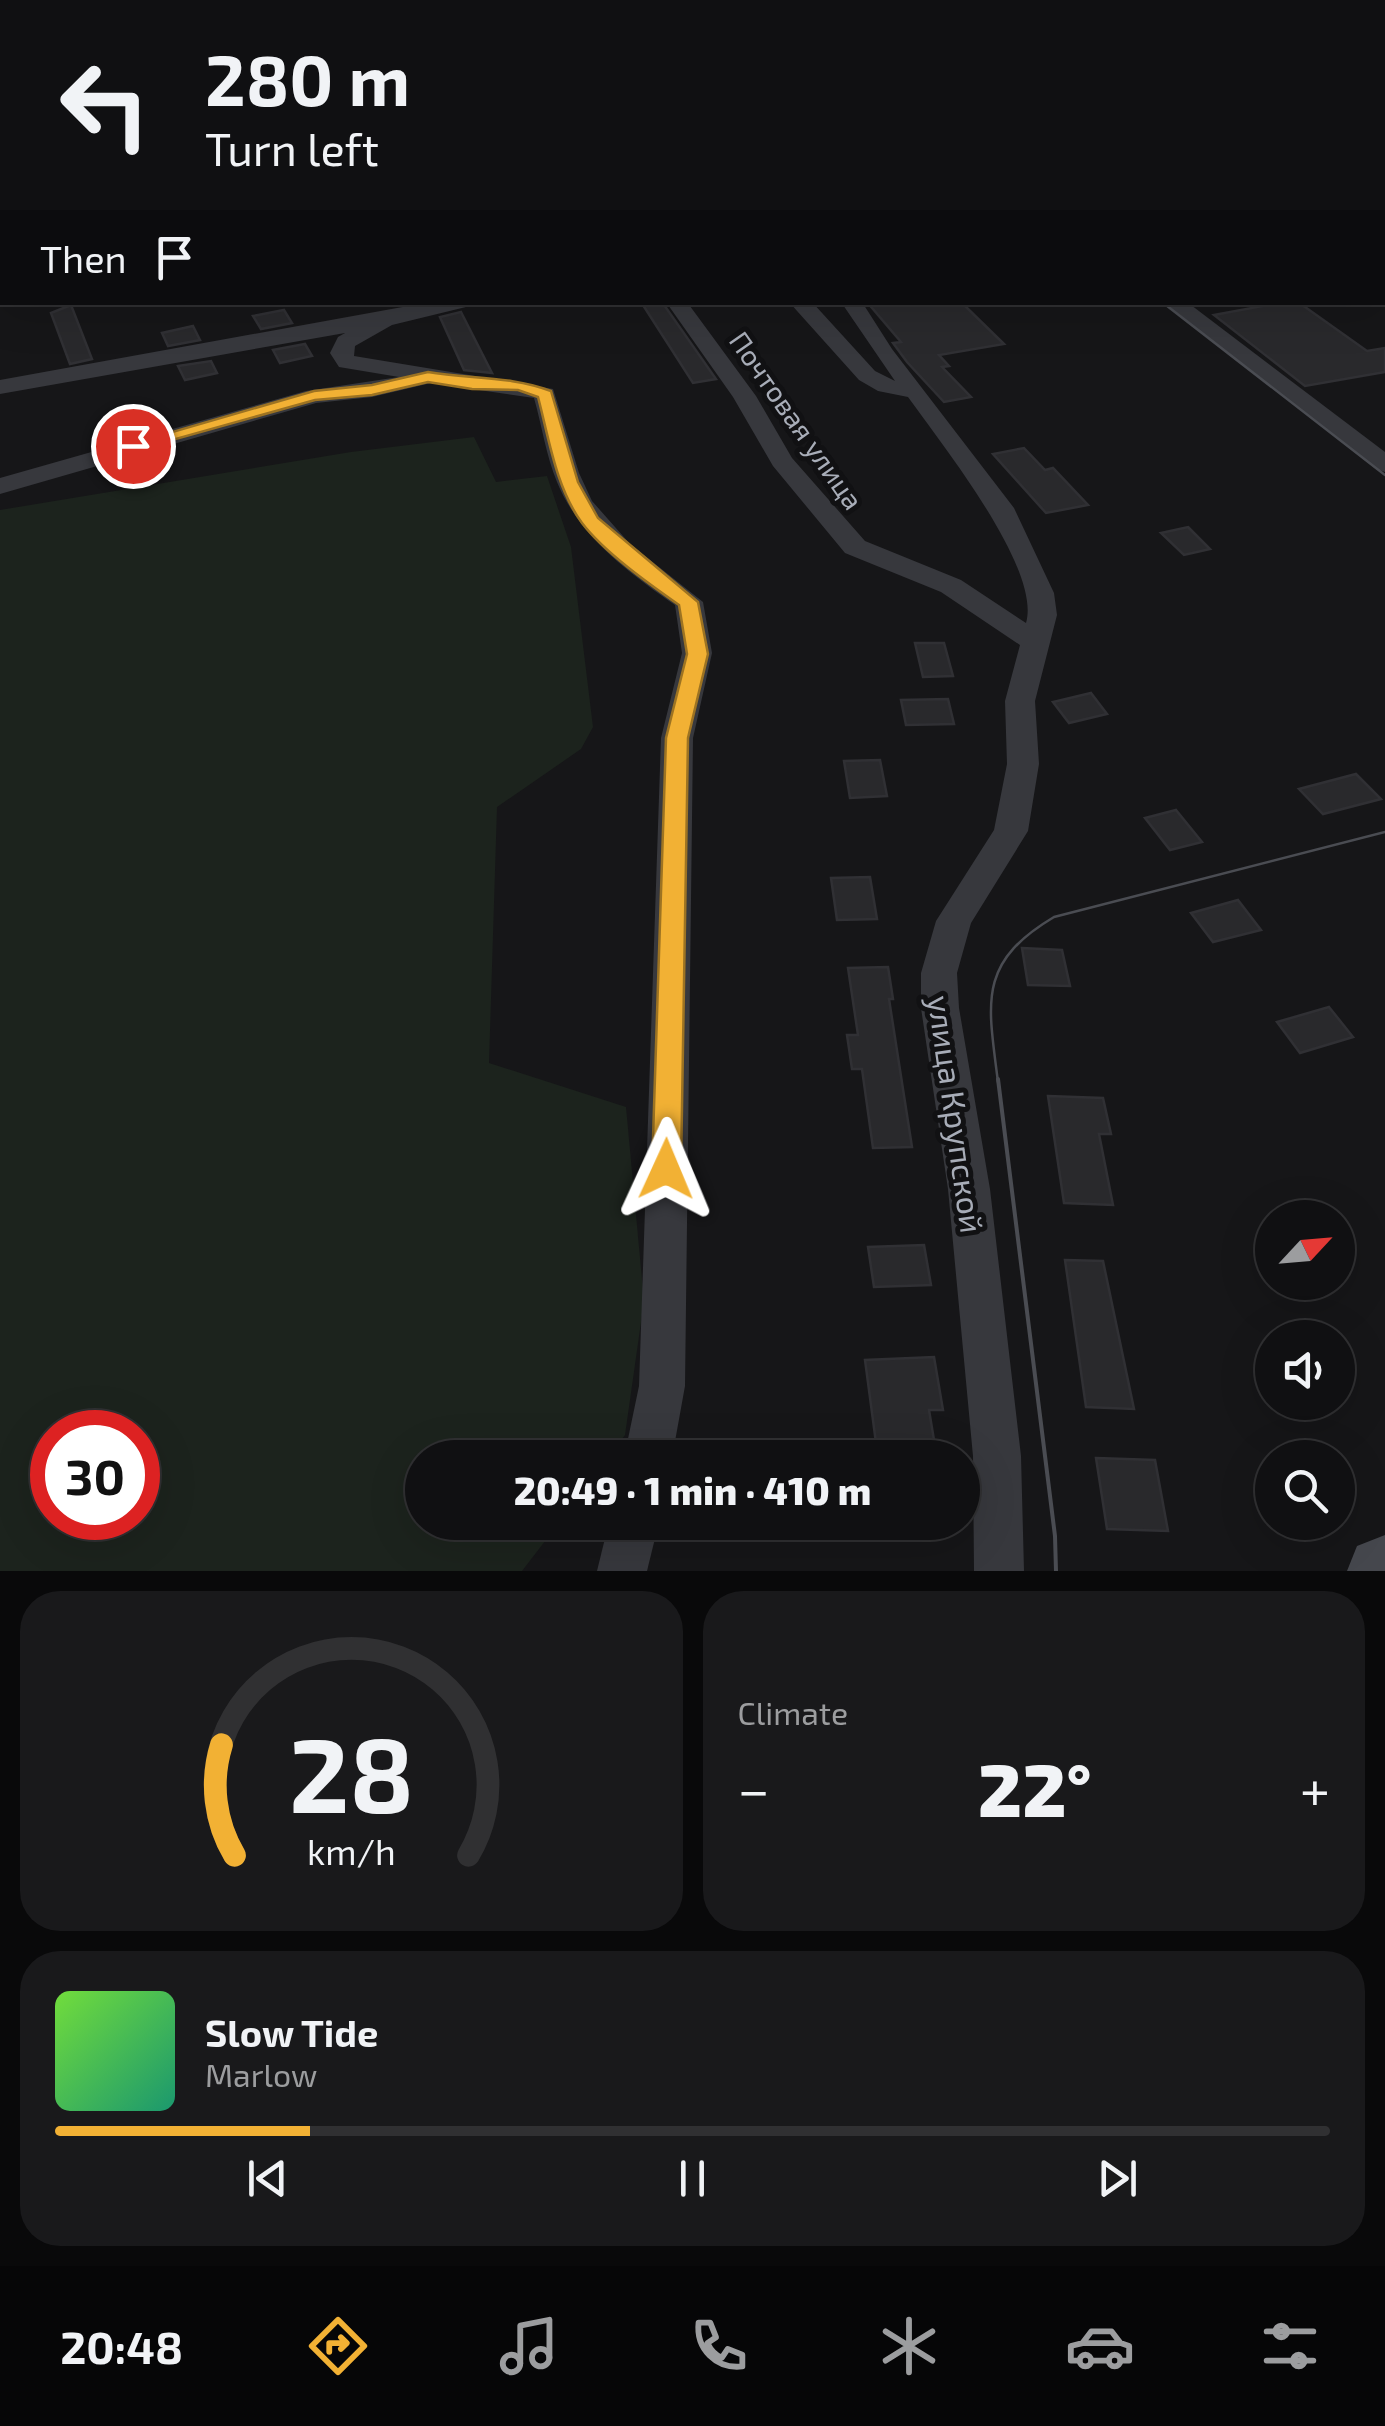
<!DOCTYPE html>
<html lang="en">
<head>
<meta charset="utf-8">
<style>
	body { margin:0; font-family:"Exo 2",sans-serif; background:#19191b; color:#f1f3f6; height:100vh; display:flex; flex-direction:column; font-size:38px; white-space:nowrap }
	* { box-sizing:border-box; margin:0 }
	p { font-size:32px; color:#9c9d9f }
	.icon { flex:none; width:55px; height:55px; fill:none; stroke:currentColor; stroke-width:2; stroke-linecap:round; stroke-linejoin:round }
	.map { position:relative; height:1571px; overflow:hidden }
	.drawer { display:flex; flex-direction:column; gap:20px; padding:20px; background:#09090a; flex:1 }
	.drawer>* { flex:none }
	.banner { position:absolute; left:0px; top:0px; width:1385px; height:305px; box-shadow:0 10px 40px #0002,0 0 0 2px #303032; background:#101012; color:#f1f3f6; overflow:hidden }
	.needle { width:65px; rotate:64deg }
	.fabs { position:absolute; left:1255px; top:1200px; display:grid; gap:20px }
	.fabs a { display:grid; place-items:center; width:100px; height:100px; border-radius:50%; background:#101012; box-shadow:0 10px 40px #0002,0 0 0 2px #303032; font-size:50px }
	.speed { position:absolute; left:30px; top:1410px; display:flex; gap:20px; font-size:50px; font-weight:700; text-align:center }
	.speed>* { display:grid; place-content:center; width:130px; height:130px; border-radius:50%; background:#101012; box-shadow:0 10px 40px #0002,0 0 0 2px #303032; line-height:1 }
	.speed .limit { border:15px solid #d22; background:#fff; color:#111 }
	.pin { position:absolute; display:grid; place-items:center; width:85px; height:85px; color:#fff; margin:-42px; border:5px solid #fff; border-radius:50%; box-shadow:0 2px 10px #0007 }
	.me { position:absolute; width:110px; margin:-55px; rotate:1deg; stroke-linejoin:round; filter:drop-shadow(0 0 8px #0008) }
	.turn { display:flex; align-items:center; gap:35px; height:210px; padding:0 40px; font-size:45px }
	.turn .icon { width:130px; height:130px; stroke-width:2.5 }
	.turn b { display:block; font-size:70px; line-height:85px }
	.then { display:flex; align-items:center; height:95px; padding:0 40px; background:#0003; gap:20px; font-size:38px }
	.big { font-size:75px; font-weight:800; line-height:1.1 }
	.drawer .tile { flex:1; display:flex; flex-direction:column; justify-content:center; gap:15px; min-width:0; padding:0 35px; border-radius:40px; background:#19191b }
	.drawer .dial { align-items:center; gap:0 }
	.dial svg { height:260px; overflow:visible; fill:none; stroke:#303032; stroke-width:7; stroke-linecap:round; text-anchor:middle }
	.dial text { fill:#f1f3f6; stroke:none }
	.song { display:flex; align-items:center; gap:30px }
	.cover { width:120px; height:120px; border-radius:15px; background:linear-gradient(135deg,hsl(100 70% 55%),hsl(160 70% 35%)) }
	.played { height:10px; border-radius:5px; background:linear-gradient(90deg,#f2b134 20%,#303032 20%) }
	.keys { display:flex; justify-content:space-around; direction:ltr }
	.heat { display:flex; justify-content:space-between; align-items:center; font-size:55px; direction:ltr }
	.drawer .tiles { flex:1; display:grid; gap:20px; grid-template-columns:1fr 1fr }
	.tile:last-child { grid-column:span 2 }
	.trip { position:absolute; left:405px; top:1440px; width:575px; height:100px; border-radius:50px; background:#101012; box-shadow:0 10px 40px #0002,0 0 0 2px #303032; font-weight:800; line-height:100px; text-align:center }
	.tab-bar { display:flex; height:160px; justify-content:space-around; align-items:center; background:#060607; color:#9c9d9f }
	.tab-bar .icon { width:70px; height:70px }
	.tab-bar .current { color:#f2b134 }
	.tab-bar b { font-size:45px; color:#f1f3f6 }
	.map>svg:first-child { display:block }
	.green { fill:#1c231d; fill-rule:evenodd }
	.water { fill:#2c353c }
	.building { fill:#29292c; stroke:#303034; stroke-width:2.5 }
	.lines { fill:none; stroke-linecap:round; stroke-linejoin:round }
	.street { fill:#37383d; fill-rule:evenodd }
	.secondary { fill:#45474d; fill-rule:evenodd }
	.tram-far1 { stroke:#4a4c52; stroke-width:2.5 }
	.tram { stroke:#4a4c52; stroke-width:4 }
	.route { fill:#f2b134; stroke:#9d7322; stroke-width:2.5 }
	.labels { text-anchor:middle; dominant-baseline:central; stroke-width:10; stroke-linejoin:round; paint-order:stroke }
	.far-street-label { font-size:28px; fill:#a8adb8; stroke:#111113 }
	.street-label { font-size:32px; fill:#a8adb8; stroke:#111113 }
</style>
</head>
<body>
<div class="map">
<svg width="1385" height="1571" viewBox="0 0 1385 1571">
	<rect width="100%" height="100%" fill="#161618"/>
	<path class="green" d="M474,437L496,482L547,476L571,547L593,727L581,749L497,807L489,1063L626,1107L644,1301L625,1435L608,1457L422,1458V1522L559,1523L522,1571H0V510L351,452ZM52,1432H138V1518H52Z"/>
	<path class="water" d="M0,0H406L407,2H2L0,233Z"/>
	<g class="building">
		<path d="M641,302H662L716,379L693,383Z"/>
		<path d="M867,302H961L1004,344L939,355L949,366L942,367L971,397L944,402L907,362L893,343L901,342Z"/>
		<path d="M1284,302H1298L1367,351L1385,348V372L1305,386L1214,315Z"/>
		<path d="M71,305L92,359L70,364L51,313Z"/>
		<path d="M284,310L292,323L261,329L253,316Z"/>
		<path d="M461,312L492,373L464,370L440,317Z"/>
		<path d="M193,326L200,340L168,346L162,333Z"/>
		<path d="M305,344L312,356L280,363L273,350Z"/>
		<path d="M211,361L217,373L185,380L178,366Z"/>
		<path d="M1024,448L1045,470L1053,468L1088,505L1046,513L993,454Z"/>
		<path d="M1188,527L1210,549L1184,555L1161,533Z"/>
		<path d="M915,643H944L953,676L923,677Z"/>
		<path d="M1091,693L1107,714L1069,723L1053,702Z"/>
		<path d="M948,699L954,724L906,725L901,700Z"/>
		<path d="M880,760L887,796L850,798L844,761Z"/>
		<path d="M1356,774L1381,799L1323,814L1299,789Z"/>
		<path d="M1176,810L1202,842L1170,850L1145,818Z"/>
		<path d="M870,877L877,919L837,920L831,878Z"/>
		<path d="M1238,900L1261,930L1213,942L1191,913Z"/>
		<path d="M1022,948L1062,950L1070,986L1028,985Z"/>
		<path d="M888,967L893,999H889L912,1147L873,1148L862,1069H852L847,1035H858L848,968Z"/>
		<path d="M1329,1007L1353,1037L1300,1053L1277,1022Z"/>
		<path d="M1048,1096L1103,1098L1111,1134H1099L1113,1205L1064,1203Z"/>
		<path d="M924,1245L931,1285L874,1287L868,1247Z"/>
		<path d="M1065,1260L1103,1261L1134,1409L1086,1407Z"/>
		<path d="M934,1357L943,1410H929L937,1458H878L865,1360Z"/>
		<path d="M1096,1458L1155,1460L1168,1531L1107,1529Z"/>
	</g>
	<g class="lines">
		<g class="street">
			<path d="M1199,0H1217L1218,2H1201Z"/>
			<rect x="1382" y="3" width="3" height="8"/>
			<path d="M1382,87L1385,88V98L1382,97Z"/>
			<path d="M1382,244L1385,245V257L1382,256Z"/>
			<rect x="0" y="265" width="2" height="12"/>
			<path d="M430,302H468L466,307L392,325L355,346L354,356L553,389L579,473L592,501L630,544L703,602L712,653L693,738L685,1386L672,1458H624L639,1386L661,738L682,653L675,605C629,573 579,536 557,482C546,455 542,426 534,398L431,383L372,397L316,403L0,494V478L306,391L399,377L339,367L330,353L338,337L345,333L0,394V380Z"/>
			<path d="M666,302H687L756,396L792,458L865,541L961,580L1026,623C1042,569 940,442 908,397L878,391L859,380L789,302H812L875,371L895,381L841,302H862L892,349L1014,508L1054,593L1057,615L1035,701L1039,764L1028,831L971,923L957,973L959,1008L990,1189L1021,1456L1024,1571H974L973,1456L948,1189L921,1008V973L936,921L994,830L1007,764L1005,701L1020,645L941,592L845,553L773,466L733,397Z"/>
			<path d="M1163,302H1187L1385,452V472L1376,469Z"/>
			<path d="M609,1522H659L647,1571H597Z"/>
		</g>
		<g class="secondary">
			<path d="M454,0H475L477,2H456Z"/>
			<rect x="1382" y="103" width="3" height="14"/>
			<path d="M1385,1535V1571H1347L1357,1546Z"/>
		</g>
		<g class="tram-far1">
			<path d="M691,2L715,0"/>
			<path d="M1162,302L1385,475"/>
			<path d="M998,1082C988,1002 977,963 1054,917L1385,832"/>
		</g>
		<path class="tram" d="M998,1079L1055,1536L1056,1571"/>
	</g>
	<path class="route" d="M428,372C470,379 512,376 551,391L578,482L598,518L698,602L708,654L688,738L681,1169L677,1178L666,1182L656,1178L652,1169L666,738L687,654L679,605C649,584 604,552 582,523C556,488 549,439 538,397L518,390L472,389L428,382L372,395L315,400L133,451L124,446L314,391L372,385Z"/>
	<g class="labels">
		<g class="far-street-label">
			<text transform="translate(797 420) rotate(55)">Почтовая улица</text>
		</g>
		<g class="street-label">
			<text transform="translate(957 1114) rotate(82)">улица Крупской</text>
		</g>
	</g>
</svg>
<div class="fabs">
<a><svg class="needle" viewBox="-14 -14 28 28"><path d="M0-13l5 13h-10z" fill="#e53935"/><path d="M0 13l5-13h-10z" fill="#9c9d9f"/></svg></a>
<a><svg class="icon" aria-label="sound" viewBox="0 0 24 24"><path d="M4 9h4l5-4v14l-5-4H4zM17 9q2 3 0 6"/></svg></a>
<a><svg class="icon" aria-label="search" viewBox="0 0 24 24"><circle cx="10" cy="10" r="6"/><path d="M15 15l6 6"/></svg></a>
</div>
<div class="speed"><div class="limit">30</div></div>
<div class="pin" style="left:133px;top:446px;background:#d93025"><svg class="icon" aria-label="arrive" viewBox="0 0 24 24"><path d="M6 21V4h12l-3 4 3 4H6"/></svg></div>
<svg class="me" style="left:666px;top:1169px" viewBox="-20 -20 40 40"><path d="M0-17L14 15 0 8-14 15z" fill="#f2b134" stroke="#fff" stroke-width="4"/></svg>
<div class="trip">20:49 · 1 min · 410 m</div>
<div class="banner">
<div class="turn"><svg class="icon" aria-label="left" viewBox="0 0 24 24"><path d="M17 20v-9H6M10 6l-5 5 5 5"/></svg><div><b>280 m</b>Turn left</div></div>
<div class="then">Then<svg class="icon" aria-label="arrive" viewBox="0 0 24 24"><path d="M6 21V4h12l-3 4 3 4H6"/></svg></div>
</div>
</div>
<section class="drawer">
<div class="tiles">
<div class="tile dial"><svg viewBox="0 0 100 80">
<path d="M14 69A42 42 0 1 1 86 69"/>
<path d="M14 69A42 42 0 0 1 10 35" stroke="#f2b134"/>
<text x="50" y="56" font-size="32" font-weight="700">28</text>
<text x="50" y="72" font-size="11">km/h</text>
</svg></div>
<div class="tile"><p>Climate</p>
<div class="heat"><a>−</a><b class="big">22°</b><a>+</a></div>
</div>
<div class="tile">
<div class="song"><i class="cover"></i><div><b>Slow Tide</b><p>Marlow</p></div></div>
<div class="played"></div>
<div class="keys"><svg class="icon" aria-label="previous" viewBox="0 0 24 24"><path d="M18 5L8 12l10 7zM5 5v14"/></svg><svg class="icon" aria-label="pause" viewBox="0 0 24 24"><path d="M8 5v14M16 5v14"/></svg><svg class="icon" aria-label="next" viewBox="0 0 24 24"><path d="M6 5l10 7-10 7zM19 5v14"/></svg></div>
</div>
</div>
</section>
<nav class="tab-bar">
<b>20:48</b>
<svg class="icon current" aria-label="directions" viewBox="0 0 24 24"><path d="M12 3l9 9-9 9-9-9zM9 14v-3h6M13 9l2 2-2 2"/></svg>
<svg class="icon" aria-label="music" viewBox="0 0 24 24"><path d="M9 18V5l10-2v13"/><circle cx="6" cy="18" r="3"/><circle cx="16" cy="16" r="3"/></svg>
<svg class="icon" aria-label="phone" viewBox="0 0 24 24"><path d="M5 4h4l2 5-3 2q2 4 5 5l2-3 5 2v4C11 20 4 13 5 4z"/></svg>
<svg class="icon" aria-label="climate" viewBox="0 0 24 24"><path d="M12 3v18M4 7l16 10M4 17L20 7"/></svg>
<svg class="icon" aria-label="car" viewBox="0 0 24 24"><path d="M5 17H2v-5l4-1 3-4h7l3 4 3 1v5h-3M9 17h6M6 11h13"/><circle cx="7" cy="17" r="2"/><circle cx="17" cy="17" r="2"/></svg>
<svg class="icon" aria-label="filters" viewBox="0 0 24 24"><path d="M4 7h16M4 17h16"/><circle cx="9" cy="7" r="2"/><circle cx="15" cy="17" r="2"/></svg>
</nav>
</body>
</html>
